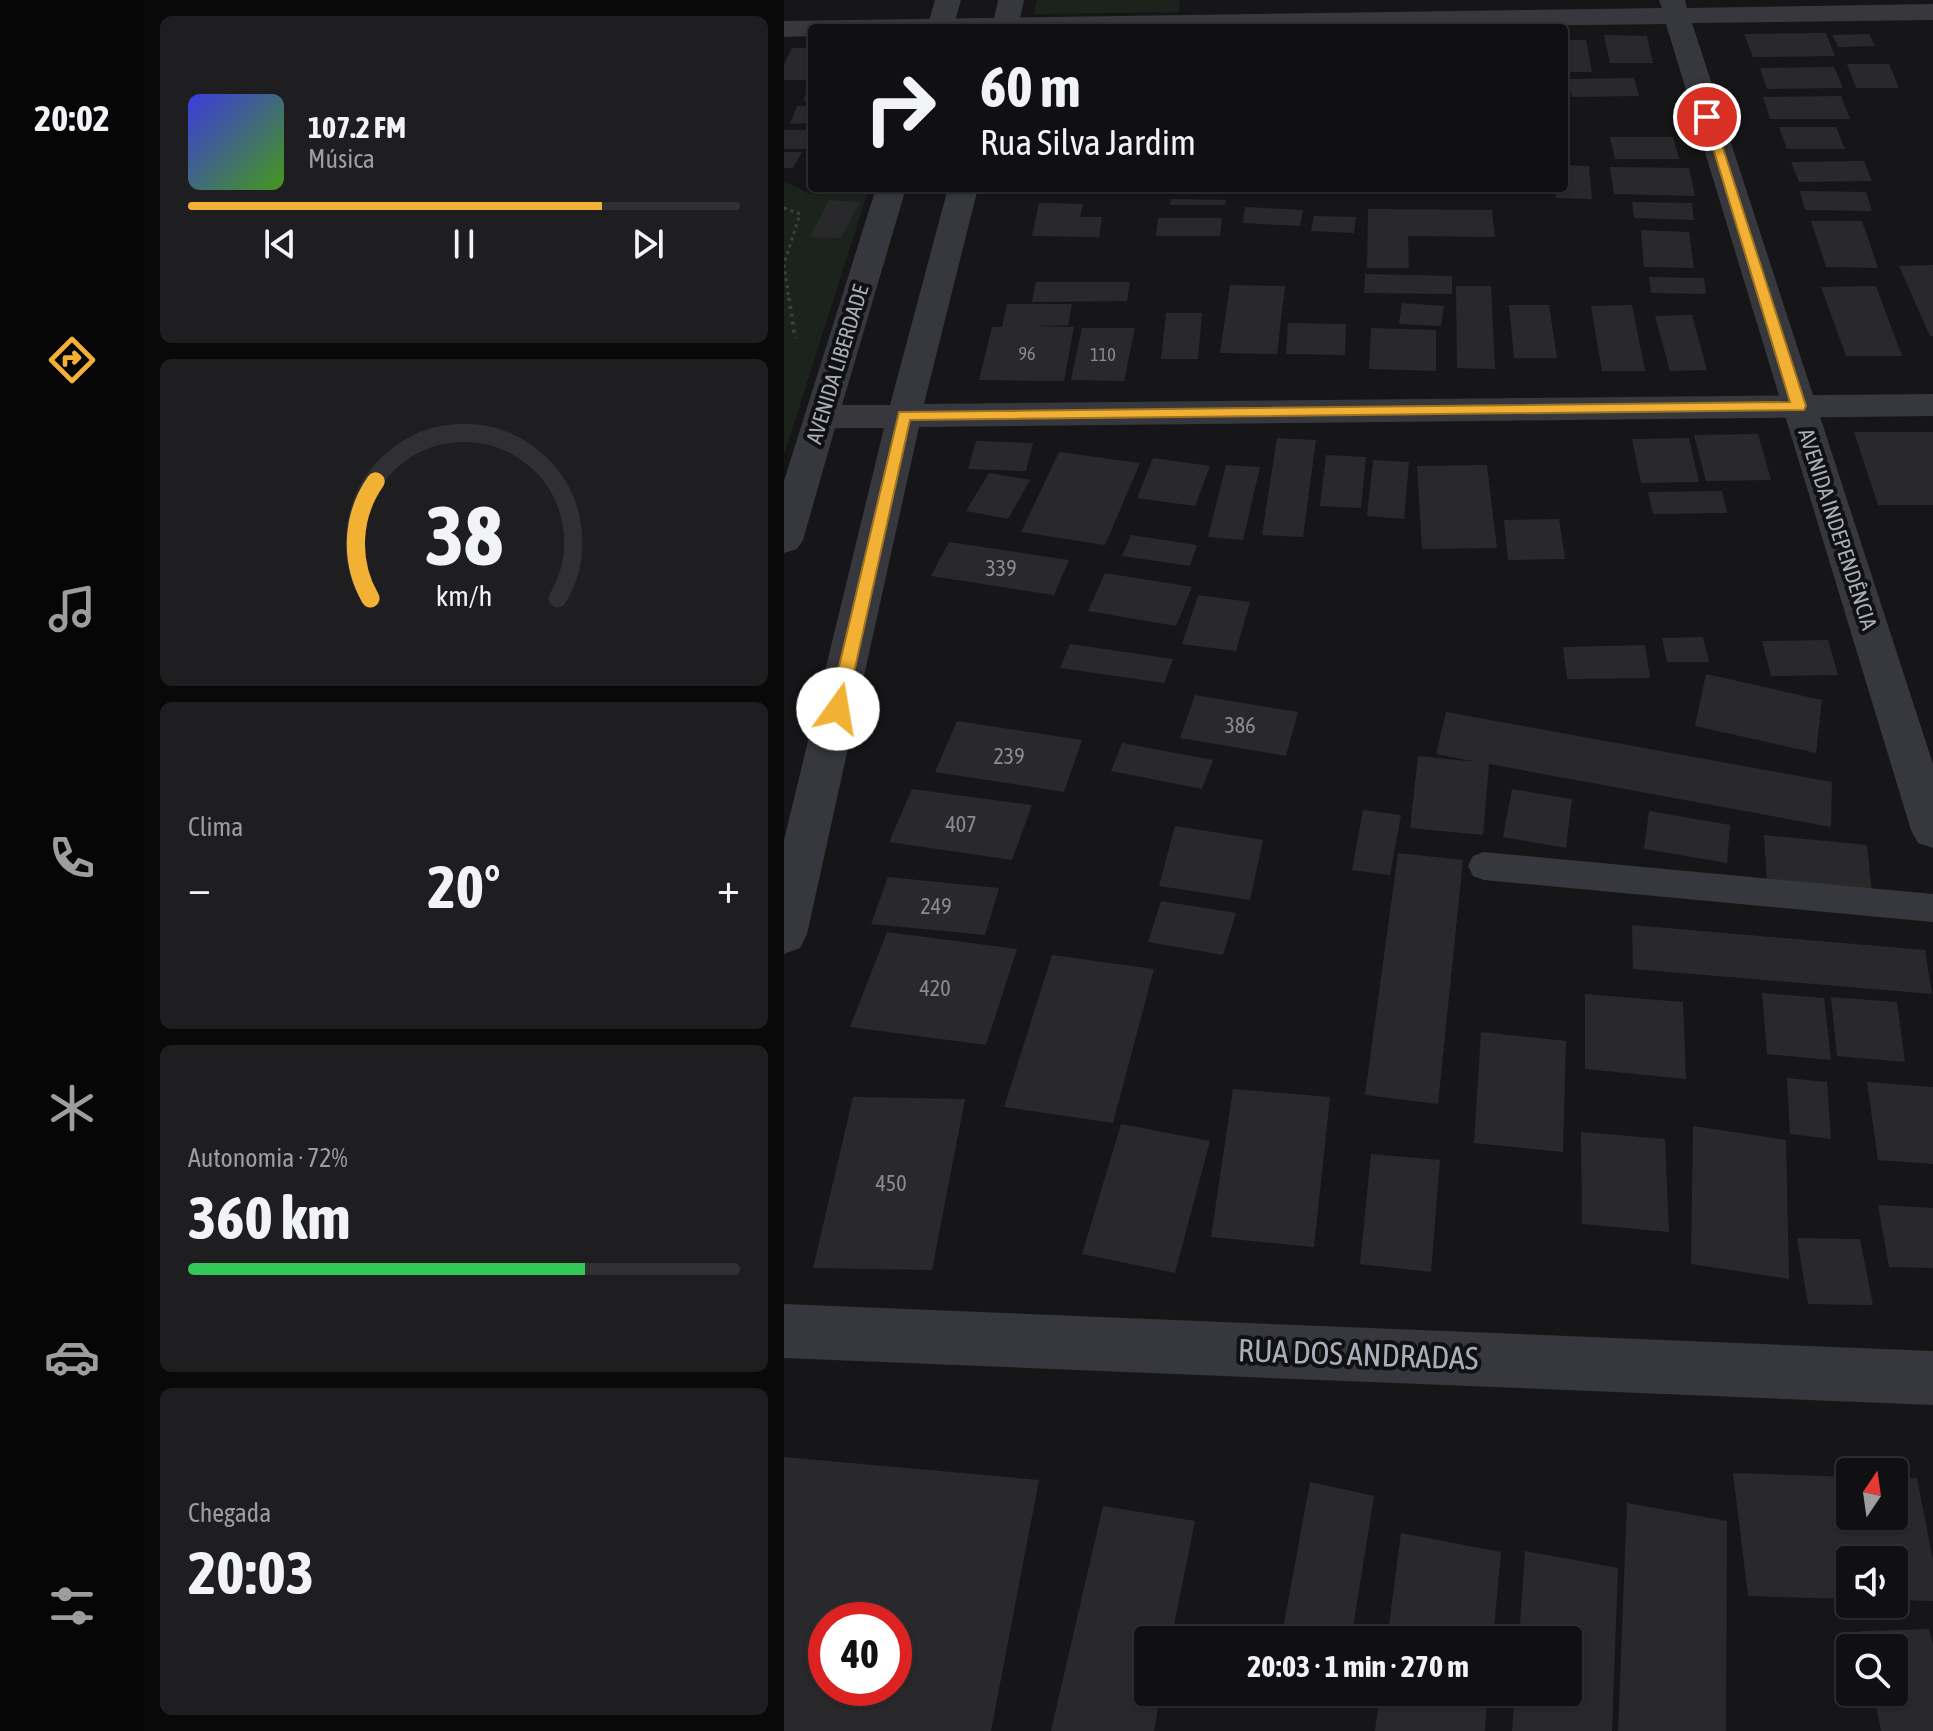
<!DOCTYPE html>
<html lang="pt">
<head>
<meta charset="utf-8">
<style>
	body { margin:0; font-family:"Asap Condensed",sans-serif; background:#1e1e20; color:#f1f3f6; height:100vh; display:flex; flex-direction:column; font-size:30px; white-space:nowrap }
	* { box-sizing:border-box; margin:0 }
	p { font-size:26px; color:#9c9d9f }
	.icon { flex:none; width:44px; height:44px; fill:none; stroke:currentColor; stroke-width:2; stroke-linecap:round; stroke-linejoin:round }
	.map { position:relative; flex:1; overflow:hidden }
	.panel { display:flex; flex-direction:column; gap:16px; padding:16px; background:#09090a; width:640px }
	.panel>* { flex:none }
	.hud { position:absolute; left:24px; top:24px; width:760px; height:168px; border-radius:8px; box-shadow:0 2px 6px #0004,0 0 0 2px #303032; background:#101012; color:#f1f3f6; overflow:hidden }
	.needle { width:52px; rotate:13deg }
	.tools { position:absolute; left:1052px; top:1458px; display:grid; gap:16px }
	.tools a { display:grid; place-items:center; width:72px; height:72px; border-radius:8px; background:#101012; box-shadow:0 2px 6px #0004,0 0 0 2px #303032; font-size:40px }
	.speed { position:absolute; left:24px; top:1602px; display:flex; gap:16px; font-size:40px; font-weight:700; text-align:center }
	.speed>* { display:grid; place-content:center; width:104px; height:104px; border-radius:50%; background:#101012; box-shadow:0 2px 6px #0004,0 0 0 2px #303032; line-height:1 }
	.speed .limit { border:12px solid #d22; background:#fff; color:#111 }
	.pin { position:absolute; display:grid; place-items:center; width:68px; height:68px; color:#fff; margin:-34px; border:4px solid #fff; border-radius:50%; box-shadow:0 2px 8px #0007 }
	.me { position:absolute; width:88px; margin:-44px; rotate:13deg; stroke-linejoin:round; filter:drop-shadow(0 0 6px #0008) }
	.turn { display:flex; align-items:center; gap:28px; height:168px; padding:0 40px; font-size:36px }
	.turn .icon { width:104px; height:104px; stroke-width:2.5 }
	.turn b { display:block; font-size:56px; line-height:68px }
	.big { font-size:60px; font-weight:700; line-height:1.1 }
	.panel .card { flex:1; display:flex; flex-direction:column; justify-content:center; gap:12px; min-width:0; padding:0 28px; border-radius:12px; background:#1e1e20 }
	.panel .dial { align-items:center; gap:0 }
	.dial svg { height:208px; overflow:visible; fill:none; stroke:#303032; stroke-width:7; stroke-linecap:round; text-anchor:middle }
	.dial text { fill:#f1f3f6; stroke:none }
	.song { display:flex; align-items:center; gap:24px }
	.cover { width:96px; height:96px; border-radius:12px; background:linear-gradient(135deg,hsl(240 70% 55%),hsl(100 70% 35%)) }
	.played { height:8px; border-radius:4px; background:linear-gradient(90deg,#f2b134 75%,#303032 75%) }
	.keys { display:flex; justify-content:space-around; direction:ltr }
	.heat { display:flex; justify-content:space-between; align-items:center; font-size:44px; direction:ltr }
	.charge { height:12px; border-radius:6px; background:linear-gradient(90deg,#34c759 72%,#303032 0) }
	.trip { position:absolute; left:350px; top:1626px; width:448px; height:80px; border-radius:8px; background:#101012; box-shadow:0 2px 6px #0004,0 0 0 2px #303032; font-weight:700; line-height:80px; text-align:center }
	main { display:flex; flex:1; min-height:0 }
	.dock { display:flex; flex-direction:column; width:144px; justify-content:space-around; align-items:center; background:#060607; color:#9c9d9f }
	.dock .icon { width:56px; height:56px }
	.dock .active { color:#f2b134 }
	.dock b { font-size:36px; color:#f1f3f6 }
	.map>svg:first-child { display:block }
	.green { fill:#1c231d }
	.building { fill:#29292c; fill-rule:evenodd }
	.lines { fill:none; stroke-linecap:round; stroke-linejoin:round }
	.path-far1 { stroke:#3d3f44; stroke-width:3; stroke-dasharray:3 4; stroke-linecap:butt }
	.path { stroke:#3d3f44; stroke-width:4; stroke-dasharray:3 5; stroke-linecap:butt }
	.service { fill:#37383d; fill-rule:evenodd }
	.minor { fill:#37383d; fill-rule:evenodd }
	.tertiary { fill:#37383d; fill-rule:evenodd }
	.route { fill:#f2b134; stroke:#9d7322; stroke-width:2 }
	.labels { text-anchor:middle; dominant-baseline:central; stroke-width:8; stroke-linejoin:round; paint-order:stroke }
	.far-number-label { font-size:18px; fill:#888b94 }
	.far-street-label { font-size:22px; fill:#a8adb8; stroke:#111113 }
	.number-label { font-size:22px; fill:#888b94 }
	.near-street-label { font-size:32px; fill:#a8adb8; stroke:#111113 }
</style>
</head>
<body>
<main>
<nav class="dock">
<b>20:02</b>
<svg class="icon active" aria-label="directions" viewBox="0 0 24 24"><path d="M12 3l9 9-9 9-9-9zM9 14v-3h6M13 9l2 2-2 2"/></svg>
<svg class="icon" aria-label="music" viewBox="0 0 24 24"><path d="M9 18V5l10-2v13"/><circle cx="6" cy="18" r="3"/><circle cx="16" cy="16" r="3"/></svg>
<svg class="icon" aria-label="phone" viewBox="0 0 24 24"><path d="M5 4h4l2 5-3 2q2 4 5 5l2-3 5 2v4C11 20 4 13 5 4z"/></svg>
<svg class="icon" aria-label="climate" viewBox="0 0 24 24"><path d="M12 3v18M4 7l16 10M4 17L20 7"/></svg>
<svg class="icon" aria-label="car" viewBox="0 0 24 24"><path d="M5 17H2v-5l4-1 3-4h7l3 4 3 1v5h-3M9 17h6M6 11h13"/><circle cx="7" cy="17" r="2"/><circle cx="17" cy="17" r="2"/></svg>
<svg class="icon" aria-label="filters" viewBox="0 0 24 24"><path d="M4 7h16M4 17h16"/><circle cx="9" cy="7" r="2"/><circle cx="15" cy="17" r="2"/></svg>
</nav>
<section class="panel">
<div class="card">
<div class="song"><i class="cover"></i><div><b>107.2 FM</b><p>Música</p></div></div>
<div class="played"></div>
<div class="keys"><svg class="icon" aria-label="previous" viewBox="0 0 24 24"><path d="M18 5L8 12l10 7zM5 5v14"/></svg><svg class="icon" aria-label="pause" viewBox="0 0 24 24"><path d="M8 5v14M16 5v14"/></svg><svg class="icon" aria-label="next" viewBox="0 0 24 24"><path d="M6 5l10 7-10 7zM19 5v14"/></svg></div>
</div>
<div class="card dial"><svg viewBox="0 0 100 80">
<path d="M14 69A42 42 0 1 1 86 69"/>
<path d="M14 69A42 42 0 0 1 16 24" stroke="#f2b134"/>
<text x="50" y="56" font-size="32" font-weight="700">38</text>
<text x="50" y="72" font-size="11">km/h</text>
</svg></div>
<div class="card"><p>Clima</p>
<div class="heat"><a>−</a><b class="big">20°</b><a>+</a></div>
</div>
<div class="card"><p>Autonomia · 72%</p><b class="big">360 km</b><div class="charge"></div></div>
<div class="card"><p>Chegada</p><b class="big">20:03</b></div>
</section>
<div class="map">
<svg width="1149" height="1731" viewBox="0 0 1149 1731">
	<rect width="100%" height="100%" fill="#161618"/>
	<g class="green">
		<path d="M253,0H396L395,12L250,14Z"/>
		<path d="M0,181L26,194H83L0,455Z"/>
	</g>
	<g class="building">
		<path d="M1042,33L1051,56L969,57L960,34Z"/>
		<path d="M1085,34L1091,46L1054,47L1048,35Z"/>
		<path d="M820,35L863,36L869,63H826Z"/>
		<path d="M780,40H802L808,72H780Z"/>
		<path d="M8,48H28V100L19,101L27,80H0V64Z"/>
		<path d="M1063,64H1105L1115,88H1072Z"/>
		<path d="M1050,67L1059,88L983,89L976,68Z"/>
		<path d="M850,78L855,96L788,97L783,79Z"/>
		<path d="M1057,96L1066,119H986L979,97Z"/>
		<path d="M13,106H28V123L6,124Z"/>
		<path d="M995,127H1052L1061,149H1003Z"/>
		<rect x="0" y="130" width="28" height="19"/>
		<path d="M826,137H889L895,159H831Z"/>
		<path d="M0,152H18L9,168H0Z"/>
		<path d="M1080,161L1088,181L1015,182L1007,162Z"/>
		<path d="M780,165L805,166L808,199L772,198L771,188H780Z"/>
		<path d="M826,167L905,168L911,196L830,194Z"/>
		<path d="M1016,191L1082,192L1088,211L1021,210Z"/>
		<path d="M387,199L442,200L441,205H386Z"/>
		<path d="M45,200L76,202L57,238L26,237Z"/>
		<path d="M848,202L908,203L910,220L850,218Z"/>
		<path d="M255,203L299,204L296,217H318L315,237L248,236Z"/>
		<path d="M461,207L519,210L516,226L459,223Z"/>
		<path d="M584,209L708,210L711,237L624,236L625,268H583Z"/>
		<path d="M530,216L572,217L570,233L527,231Z"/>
		<path d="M374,218H438L436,236H372Z"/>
		<path d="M1027,221H1078L1094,268L1042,267Z"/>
		<path d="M857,230L905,232L910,268L860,267Z"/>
		<path d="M1149,265V336H1146L1115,266Z"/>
		<path d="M581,274L668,276V294L580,293Z"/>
		<path d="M865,277L920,278L922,294L867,293Z"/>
		<path d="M252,282H346L343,301L248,302Z"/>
		<path d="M446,285L501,286L493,354L436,353Z"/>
		<path d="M672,286H707L711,369L673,368Z"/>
		<path d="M1092,286L1118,356H1062L1037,287Z"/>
		<path d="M618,303L660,306L657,326L615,324Z"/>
		<path d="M223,304H288L284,325L253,326L290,327L280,381L195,380L208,327H218Z"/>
		<path d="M725,305H765L773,358H730Z"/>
		<path d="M848,305L861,371H818L807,306Z"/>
		<path d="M382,313H418L414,359H377Z"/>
		<path d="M908,315L923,370L886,371L871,316Z"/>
		<path d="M504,323L562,324L561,355L502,354Z"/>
		<path d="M298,328H351L340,381L287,380Z"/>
		<path d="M587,328L652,330V371L585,369Z"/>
		<path d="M1070,432H1149V505H1094Z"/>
		<path d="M974,434L987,480L922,481L910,435Z"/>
		<path d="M493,438L532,440L519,537L478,535Z"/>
		<path d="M905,438L915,482L857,483L848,439Z"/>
		<path d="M192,441L249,443L242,471L184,469Z"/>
		<path d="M275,452L356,463L321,545L237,532Z"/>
		<path d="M542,455L582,457L577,508L536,506Z"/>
		<path d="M369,458L426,466L411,506L353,498Z"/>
		<path d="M589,460L625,462L620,519L583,516Z"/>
		<path d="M442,465L476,467L459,540L424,537Z"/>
		<path d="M703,465L713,548L638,549L633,466Z"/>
		<path d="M205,473L246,480L224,519L182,511Z"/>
		<path d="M938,491L943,513L869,514L864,492Z"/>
		<path d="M775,519L781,559L724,560L720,520Z"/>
		<path d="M347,535L413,545L406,566L338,556Z"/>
		<path d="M165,542L285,560L270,595L147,576Z"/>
		<path d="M321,573L408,587L392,626L304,611Z"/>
		<path d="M414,595L466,602L452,651L398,644Z"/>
		<path d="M919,637L925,662H883L878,638Z"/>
		<path d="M1044,640L1054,675L987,676L978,641Z"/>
		<path d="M286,644L389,659L380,683L276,668Z"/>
		<path d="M861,645L866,678L783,679L779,647Z"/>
		<path d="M922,674L1038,700L1032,753L911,726Z"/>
		<path d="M411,695L514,712L502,756L396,738Z"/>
		<path d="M662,712L1048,782L1047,827L705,764L699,835L626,828L634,756L693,762L652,754Z"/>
		<path d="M173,721L298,740L280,792L151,772Z"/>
		<path d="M338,743L429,760L418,789L327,771Z"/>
		<path d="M128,789L248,805L228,860L105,842Z"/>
		<path d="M728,789L788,799L782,848L719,837Z"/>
		<path d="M579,810L617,815L606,875L568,870Z"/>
		<path d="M865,811L946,825L943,863L860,849Z"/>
		<path d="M391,826L479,840L466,900L375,886Z"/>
		<path d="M980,835L1083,845L1088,893L983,882Z"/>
		<path d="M614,853L679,860L654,1104L581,1095Z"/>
		<path d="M104,877L215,888L201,935L87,924Z"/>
		<path d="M377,901L452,913L439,955L364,942Z"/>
		<path d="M848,925L1141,950L1148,994L849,969Z"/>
		<path d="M103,932L233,949L202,1045L66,1027Z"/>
		<path d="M268,955L370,969L329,1123L220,1107Z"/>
		<path d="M978,993L1040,998L1047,1060L983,1054Z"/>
		<path d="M801,994L899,1002L902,1079L801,1069Z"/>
		<path d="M1047,997L1113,1002L1121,1062L1053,1056Z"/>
		<path d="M697,1032L782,1041L779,1152L690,1143Z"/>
		<path d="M1003,1078L1043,1082L1047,1139L1006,1134Z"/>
		<path d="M1083,1082L1149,1087V1164L1094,1160Z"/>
		<path d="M449,1089L546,1097L530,1247L427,1237Z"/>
		<path d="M69,1097L181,1099L148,1270L29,1268Z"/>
		<path d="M337,1124L426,1141L391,1273L298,1254Z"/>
		<path d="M909,1126L1002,1140L1005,1279L907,1264Z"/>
		<path d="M797,1132L881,1139L885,1232L798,1224Z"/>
		<path d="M587,1154L656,1160L647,1272L576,1264Z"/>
		<path d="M1094,1205L1149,1208V1268L1105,1267Z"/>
		<path d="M1013,1238L1076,1239L1089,1305L1024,1304Z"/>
		<path d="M0,1457L255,1480L207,1731H0ZM42,1620H110V1688H42Z"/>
		<path d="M949,1473L1066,1477V1516H1110V1478H1133L1149,1561V1601L1110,1600V1560H1066V1599L964,1596Z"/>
		<path d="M526,1482L590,1496L567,1640H497Z"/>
		<path d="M843,1503L943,1521L942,1731H834Z"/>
		<path d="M319,1506L411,1521L387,1640H364V1692H377L370,1731H267Z"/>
		<path d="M617,1533L717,1552L709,1640H603Z"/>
		<path d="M741,1551L834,1568L828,1731H728L731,1692H784V1640H735Z"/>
		<path d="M1145,1629L1149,1645V1731H1097L1089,1692H1110V1648H1080L1077,1631Z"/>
		<path d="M596,1692H704L701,1731H591Z"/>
	</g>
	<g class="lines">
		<path class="path-far1" d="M0,208L16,214L0,264L5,300"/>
		<path class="path" d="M5,298L11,338"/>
		<path class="service" d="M700,852L1149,894V922L700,880L689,876L684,866L689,856Z"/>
		<path class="minor" d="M875,0H901L903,8L1149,4V20L908,23L1149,764V848L1134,843L1127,830L882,24L579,28H28V36L0,37V21L878,8Z"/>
		<g class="tertiary">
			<path d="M151,0H177L169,28H143Z"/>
			<path d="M214,0H240L234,28H208Z"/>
			<path d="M92,188H122L58,405H106L164,188H194L140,404L1149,394V416L135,427L23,934L16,948L0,954V840L100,428H51L19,540L13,549L0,553V481Z"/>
			<path d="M0,1304L1149,1351V1405L0,1358Z"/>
		</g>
	</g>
	<path class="route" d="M919,115L929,117L1022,406L1020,410L126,420L62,709L60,714H48L45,709L115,412L1006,402Z"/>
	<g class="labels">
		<g class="far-number-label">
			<text x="243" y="353">96</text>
			<text x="319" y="354">110</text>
		</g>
		<g class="far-street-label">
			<text transform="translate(53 364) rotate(-73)">AVENIDA LIBERDADE</text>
			<text transform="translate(1054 529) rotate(72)">AVENIDA INDEPENDÊNCIA</text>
		</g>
		<g class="number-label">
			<text x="217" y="568">339</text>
			<text x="456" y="725">386</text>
			<text x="225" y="756">239</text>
			<text x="177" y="824">407</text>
			<text x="152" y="906">249</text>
			<text x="151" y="988">420</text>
			<text x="107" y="1183">450</text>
		</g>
		<g class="near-street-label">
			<text transform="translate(574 1354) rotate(2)">RUA DOS ANDRADAS</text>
		</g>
	</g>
</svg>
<div class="tools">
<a><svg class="needle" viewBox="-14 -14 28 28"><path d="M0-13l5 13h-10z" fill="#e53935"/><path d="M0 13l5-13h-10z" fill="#9c9d9f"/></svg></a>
<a><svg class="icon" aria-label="sound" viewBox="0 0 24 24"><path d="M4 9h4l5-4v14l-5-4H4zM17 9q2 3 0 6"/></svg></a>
<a><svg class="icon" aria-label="search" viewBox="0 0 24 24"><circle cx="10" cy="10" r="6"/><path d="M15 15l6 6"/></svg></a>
</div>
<div class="speed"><div class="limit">40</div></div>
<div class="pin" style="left:923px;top:117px;background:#d93025"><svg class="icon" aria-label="arrive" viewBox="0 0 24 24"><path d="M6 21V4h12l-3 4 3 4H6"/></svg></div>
<svg class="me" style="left:54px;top:709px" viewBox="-20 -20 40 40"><circle r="19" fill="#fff"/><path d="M0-13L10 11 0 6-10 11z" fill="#f2b134"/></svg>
<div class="trip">20:03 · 1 min · 270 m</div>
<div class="hud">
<div class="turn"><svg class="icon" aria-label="right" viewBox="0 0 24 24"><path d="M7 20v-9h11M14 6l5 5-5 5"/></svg><div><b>60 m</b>Rua Silva Jardim</div></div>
</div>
</div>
</main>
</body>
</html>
